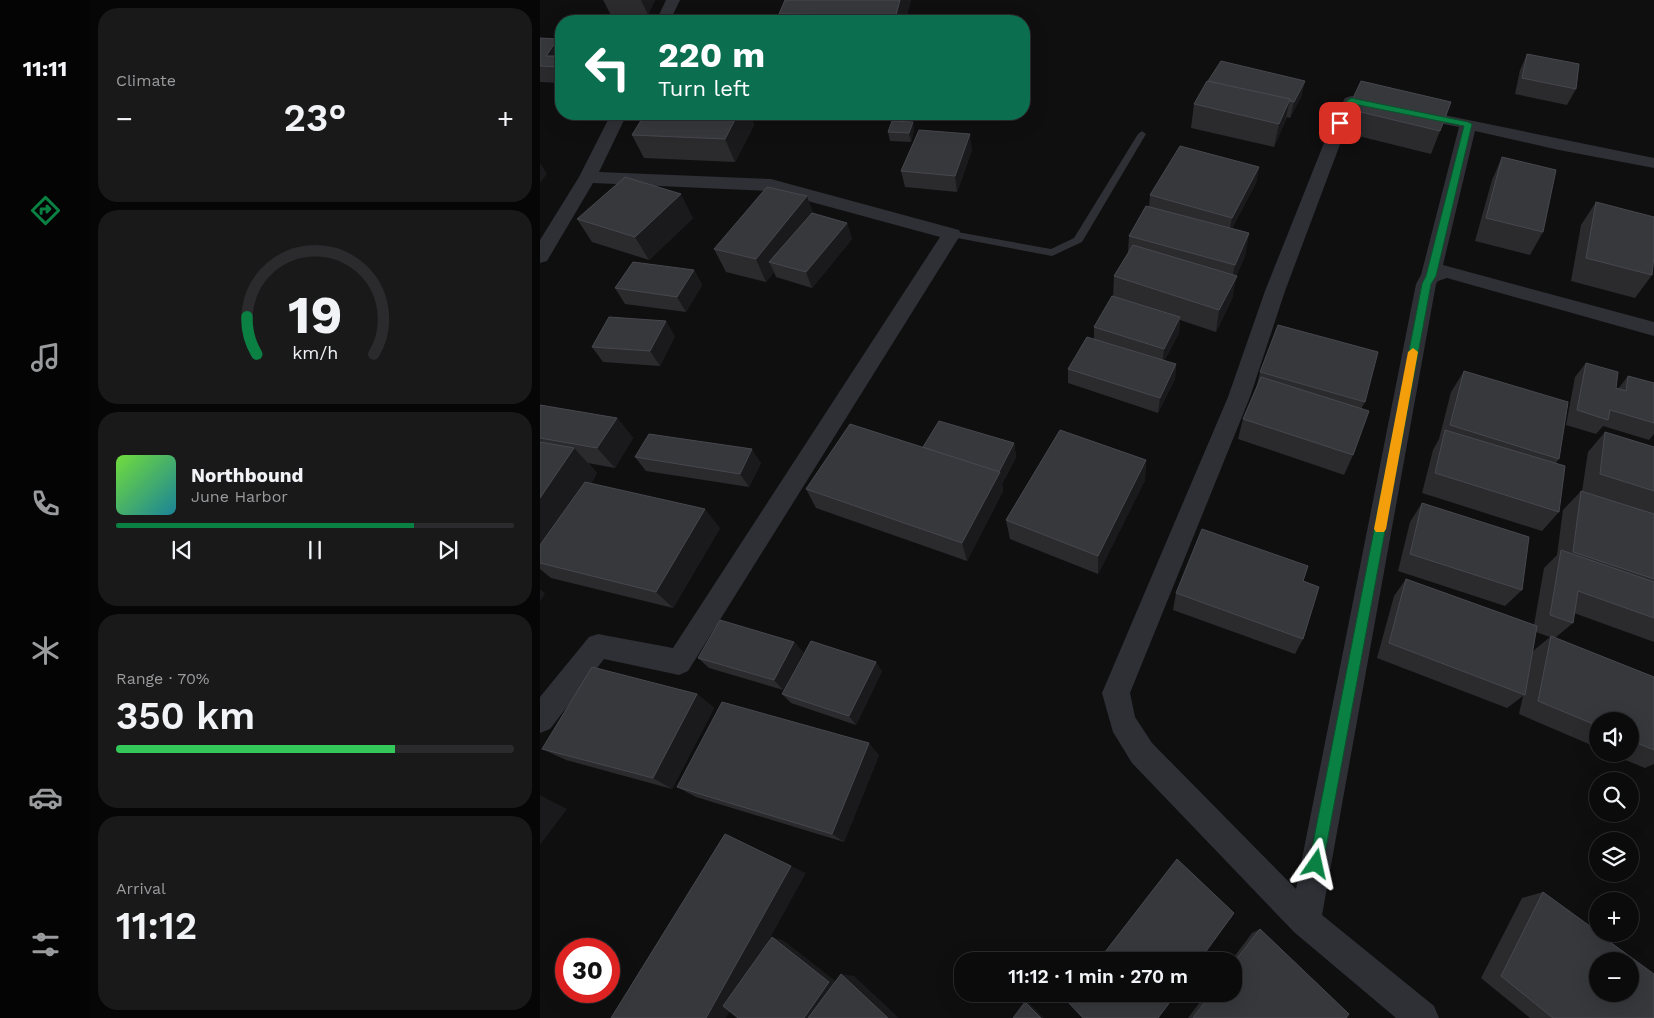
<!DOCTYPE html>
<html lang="en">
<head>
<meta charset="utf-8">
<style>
	body { margin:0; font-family:"Work Sans",sans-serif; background:#19191a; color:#f1f3f6; height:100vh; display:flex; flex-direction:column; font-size:19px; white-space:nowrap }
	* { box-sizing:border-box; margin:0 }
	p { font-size:16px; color:#9a9b9d }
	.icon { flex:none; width:28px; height:28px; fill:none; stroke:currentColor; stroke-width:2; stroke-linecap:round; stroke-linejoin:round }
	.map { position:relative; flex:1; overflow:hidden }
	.drawer { display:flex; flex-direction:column; gap:8px; padding:8px; background:#060607; width:450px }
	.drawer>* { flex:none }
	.hud { position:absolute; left:15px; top:15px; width:475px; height:105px; border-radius:20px; box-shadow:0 5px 20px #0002,0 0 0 1px #2b2b2d; background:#0b6e4f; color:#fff; overflow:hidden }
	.fabs { position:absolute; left:1049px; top:712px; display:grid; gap:10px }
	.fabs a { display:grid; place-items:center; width:50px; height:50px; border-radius:50%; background:#0b0b0c; box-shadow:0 5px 20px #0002,0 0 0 1px #2b2b2d; font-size:25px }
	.speed { position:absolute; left:15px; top:938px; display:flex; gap:10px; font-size:25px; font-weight:700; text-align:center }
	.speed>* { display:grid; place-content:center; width:65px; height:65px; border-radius:50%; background:#0b0b0c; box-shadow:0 5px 20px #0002,0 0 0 1px #2b2b2d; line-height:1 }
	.speed .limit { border:8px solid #d22; background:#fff; color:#111 }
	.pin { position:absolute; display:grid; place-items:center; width:42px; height:42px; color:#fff; margin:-21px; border-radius:10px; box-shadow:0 2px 8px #0006 }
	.me { position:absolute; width:55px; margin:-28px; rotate:11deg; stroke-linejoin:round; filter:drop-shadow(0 0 4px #0008) }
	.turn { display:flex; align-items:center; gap:18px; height:105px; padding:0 20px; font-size:22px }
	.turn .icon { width:65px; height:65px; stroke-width:2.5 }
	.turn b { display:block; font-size:35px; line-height:42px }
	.big { font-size:38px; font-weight:600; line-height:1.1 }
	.drawer .card { flex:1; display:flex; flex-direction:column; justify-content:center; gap:8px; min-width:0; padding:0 18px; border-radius:20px; background:#19191a }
	.drawer .dial { align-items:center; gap:0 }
	.dial svg { height:130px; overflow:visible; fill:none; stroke:#2b2b2d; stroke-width:7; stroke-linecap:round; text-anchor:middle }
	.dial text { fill:#f1f3f6; stroke:none }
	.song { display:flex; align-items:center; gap:15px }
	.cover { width:60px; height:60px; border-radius:8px; background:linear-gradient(135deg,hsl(100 70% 55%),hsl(190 70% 35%)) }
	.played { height:5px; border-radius:2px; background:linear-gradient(90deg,#0b8043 75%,#2b2b2d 75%) }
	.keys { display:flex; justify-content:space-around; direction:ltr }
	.heat { display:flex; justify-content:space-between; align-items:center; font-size:28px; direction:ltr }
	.charge { height:8px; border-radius:4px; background:linear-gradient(90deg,#34c759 70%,#2b2b2d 0) }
	.trip { position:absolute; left:414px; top:952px; width:288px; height:50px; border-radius:20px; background:#0b0b0c; box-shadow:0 5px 20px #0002,0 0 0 1px #2b2b2d; font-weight:600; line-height:50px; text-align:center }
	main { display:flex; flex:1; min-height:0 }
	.dock { display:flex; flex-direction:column; width:90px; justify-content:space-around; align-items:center; background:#040405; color:#9a9b9d }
	.dock .icon { width:35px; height:35px }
	.dock .on { color:#0b8043 }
	.dock b { font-size:22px; color:#f1f3f6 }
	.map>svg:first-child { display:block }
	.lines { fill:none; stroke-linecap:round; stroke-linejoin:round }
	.service { fill:#2f3036; fill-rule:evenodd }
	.minor { fill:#2f3036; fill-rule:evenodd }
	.wall { fill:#2b2b2e; fill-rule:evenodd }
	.shaded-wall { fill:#1a1a1c }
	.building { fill:#37383c; stroke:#47484f; fill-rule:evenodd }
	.route { fill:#0b8043; stroke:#07532c }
	.slow { fill:#f59e0b }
</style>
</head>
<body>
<main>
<nav class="dock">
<b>11:11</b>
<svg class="icon on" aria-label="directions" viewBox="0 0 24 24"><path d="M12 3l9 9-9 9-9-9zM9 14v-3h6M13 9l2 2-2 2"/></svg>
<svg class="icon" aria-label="music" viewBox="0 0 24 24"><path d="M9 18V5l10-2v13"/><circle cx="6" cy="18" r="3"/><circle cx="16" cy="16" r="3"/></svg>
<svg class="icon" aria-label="phone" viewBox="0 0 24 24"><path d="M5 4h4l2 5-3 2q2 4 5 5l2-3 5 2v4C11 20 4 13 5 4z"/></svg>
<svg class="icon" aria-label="climate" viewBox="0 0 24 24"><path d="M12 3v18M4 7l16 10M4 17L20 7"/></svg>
<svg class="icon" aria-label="car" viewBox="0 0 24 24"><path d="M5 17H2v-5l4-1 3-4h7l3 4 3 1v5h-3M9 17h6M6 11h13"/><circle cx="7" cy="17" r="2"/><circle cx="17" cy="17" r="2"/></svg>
<svg class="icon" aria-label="filters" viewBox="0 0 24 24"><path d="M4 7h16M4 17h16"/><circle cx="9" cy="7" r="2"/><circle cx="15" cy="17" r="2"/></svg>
</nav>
<section class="drawer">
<div class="card"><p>Climate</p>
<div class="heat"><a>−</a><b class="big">23°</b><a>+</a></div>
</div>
<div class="card dial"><svg viewBox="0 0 100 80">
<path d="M14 69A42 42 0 1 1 86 69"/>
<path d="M14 69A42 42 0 0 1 8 46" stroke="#0b8043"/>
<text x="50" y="56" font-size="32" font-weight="700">19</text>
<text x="50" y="72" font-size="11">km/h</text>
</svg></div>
<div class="card">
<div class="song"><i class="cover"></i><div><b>Northbound</b><p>June Harbor</p></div></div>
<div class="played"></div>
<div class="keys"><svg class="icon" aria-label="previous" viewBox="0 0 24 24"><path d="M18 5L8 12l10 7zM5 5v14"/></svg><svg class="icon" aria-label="pause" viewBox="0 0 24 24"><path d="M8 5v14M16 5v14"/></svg><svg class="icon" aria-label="next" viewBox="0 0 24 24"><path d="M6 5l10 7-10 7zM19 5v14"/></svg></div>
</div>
<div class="card"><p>Range · 70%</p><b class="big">350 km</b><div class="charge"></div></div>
<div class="card"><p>Arrival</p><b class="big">11:12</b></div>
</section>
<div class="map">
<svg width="1114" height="1018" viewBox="0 0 1114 1018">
	<rect width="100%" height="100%" fill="#0f0f10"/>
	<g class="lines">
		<path class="service" d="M602,131L606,134L542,242L512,256L412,237L407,234L412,231L511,249L534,238L598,134Z"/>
		<g class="minor">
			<path d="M126,0H140L130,21H116Z"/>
			<path d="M811,96L1114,158V168L1019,150L935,131L903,265L1114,322V336L907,278L898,281L896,284L782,915L894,1006L899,1018H856L754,932L592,763L573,732L562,693L688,397L725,291L792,123L805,98ZM816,107L919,127L881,275L876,284L756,889L612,743L595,717L590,693L710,397L745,291L808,123Z"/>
			<path d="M71,114H87L59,172L231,179L419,230L421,234L148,671L139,675L64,659L10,729L0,733V697L49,637L58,634L133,648L400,237L231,191L53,183L7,261L0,263V240L39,177Z"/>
		</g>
	</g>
	<g class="wall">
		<path d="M63,0H115L108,15H71Z"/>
		<path d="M245,0H371L365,21H242L239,14Z"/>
		<path d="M0,38L21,44V83L0,82Z"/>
		<path d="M987,54L1036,89L1027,105L975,94L980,70Z"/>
		<path d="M765,81L761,97L750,118L747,117L745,122L734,147L651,128L654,104Z"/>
		<path d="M808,109L900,131L891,154L802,132Z"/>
		<path d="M105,114H210L214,125L195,162L104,158L92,135Z"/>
		<path d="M373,122L374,130L371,142L350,141L348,132Z"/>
		<path d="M432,150L417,192L365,187L361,171Z"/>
		<path d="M962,157L1003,232L990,255L935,241L952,180Z"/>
		<path d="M719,167L716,183L692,228L709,233L705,256L696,276L692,299L676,332L640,320L639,333L624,361L636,364L635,379L618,413L528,383V369L554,339V327L573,297L574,276L588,253L589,236L609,207L610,195Z"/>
		<path d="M267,196L273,214L307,223L312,239L272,288L236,277L234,272L226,282L186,272L174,249Z"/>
		<path d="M1056,202L1112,275L1095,298L1031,281L1041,225Z"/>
		<path d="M153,218L109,260L52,242L37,219Z"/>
		<path d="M154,270L162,285L146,312L85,304L75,288Z"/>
		<path d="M135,336L120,366L63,362L52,347Z"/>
		<path d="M1046,363L1076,388L1078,389L1088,376L1114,383V434L1109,440L1063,426L1056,434L1026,425L1035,377Z"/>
		<path d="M924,371L1019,459L1016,463L1019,512L1002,531L882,493L893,450L899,439L911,392Z"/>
		<path d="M720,372L825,402L821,409L813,455L804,475L698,439L703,419L716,389Z"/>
		<path d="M0,405L77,418L93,438L75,468L48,463L57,473L51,483L180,528L133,608L11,578L0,569Z"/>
		<path d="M1065,432L1114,447V642L1034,613L1033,623L1015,638L1114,677V764L1105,768L1071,754H1090V721H1058V748L979,714L983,696L967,708L837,658L854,596L866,579L994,625L1004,568L1017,555L1023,510L1041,491H1042L1048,452ZM996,632L1010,637L993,651L991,662Z"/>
		<path d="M474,443L476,457L462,484L463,491L427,561L276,508L266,489L383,447Z"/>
		<path d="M95,457L221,463L209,487L106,471Z"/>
		<path d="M606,460L605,480L558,574L470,539L466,520Z"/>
		<path d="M882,503L982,590L965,606L858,571L870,522Z"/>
		<path d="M763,581V639L755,654L633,610L636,593Z"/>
		<path d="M254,642L263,652L243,690L169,668L158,658Z"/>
		<path d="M342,671L316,725L251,703L242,694Z"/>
		<path d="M157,694L174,708L132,789L26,760L2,749Z"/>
		<path d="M339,755L304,842L156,797L137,787Z"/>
		<path d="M1003,892L1114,1018H990L941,978L982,898Z"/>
		<path d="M720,929L806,1018H648L666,994H692V961H691L712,933Z"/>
	</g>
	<g class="shaded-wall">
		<path d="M101,0H115L108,15Z"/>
		<path d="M360,0H371L365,21H358L356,15Z"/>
		<path d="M18,39L21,44V52H20L21,55V63L6,56Z"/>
		<path d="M765,81L761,97L750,118L754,102Z"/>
		<path d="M750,99L745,122L734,147L739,124Z"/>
		<path d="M198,114H210L214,125L195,162L185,139Z"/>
		<path d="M373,122L374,130L371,142L369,133Z"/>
		<path d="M430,134L432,150L417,192L415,176Z"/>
		<path d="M0,163L7,174L0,183Z"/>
		<path d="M719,167L716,183L689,233L692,218Z"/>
		<path d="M141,194L153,218L109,260L95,237Z"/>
		<path d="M267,196L275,219L229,262L234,272L226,282L216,259Z"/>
		<path d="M307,223L312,239L272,288L266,272Z"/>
		<path d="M709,233L705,256L690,288L695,265Z"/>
		<path d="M154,270L162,285L146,312L137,297Z"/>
		<path d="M697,276L692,299L676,332L679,310Z"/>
		<path d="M640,317L639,333L622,364L624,349Z"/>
		<path d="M126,321L135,336L120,366L110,351Z"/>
		<path d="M636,364L635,379L618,413L620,398Z"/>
		<path d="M77,418L93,438L75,468L57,448Z"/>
		<path d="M474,443L476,457L462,484L463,491L427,561L422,543Z"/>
		<path d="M34,448L57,473L0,563V498Z"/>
		<path d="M212,449L221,463L209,487L200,474Z"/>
		<path d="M606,460L605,480L558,574V556Z"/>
		<path d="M165,509L180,528L133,608L116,592Z"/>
		<path d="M0,589L5,593L0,602Z"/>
		<path d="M254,642L263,652L243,690L234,680Z"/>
		<path d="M336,662L342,671L316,725L309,716Z"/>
		<path d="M157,694L174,708L132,789L113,778Z"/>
		<path d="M329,743L339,755L304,842L292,834Z"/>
		<path d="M0,795L27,809L0,845Z"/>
		<path d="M251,866L266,873L186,1018H166Z"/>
		<path d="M232,937L243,940L298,983L274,1018H264Z"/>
		<path d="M301,974L314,976L359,1018H348Z"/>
		<path d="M485,1002H488L504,1018H501Z"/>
	</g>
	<g class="building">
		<path d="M245,0H360L356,15L239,14Z"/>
		<path d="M0,38L18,39L6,56H21V67L0,66Z"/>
		<path d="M987,54L1039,64L1036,89L982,78Z"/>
		<path d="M681,61L765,81L754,102L750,101V99L668,81Z"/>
		<path d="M667,81L750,99L739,124L654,104Z"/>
		<path d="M821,81L911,102L900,131L808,109Z"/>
		<path d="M105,114H198L185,139L92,135Z"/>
		<path d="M352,121L373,122L369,133L348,132Z"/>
		<path d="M379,130L430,134L415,176L361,171Z"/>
		<path d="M640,146L719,167L692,218L610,195Z"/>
		<path d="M962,157L1016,170L1003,232L946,218Z"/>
		<path d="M85,177L141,194L95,237L37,219Z"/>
		<path d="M227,187L267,196L216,259L174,249Z"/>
		<path d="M1056,202L1114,217V256L1112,275L1046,258Z"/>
		<path d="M606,206L709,233L695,265L589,236Z"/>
		<path d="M272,213L307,223L266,272L229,262Z"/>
		<path d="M593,245L697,276L679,310L574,276Z"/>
		<path d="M93,262L154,270L137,297L75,288Z"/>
		<path d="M572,296L640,317L624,349L554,327Z"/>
		<path d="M69,317L126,321L110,351L52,347Z"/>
		<path d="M738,325L838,352L825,402L720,372Z"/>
		<path d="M547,337L636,364L620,398L528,369Z"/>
		<path d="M1046,363L1078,372L1076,388L1086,391L1088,376L1114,383V423L1070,410L1068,420L1037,410Z"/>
		<path d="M924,371L1028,402L1019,459L910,425Z"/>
		<path d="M721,377L829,411L813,455L703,419Z"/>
		<path d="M0,405L77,418L57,448L0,438Z"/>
		<path d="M399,421L474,443L459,472L383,447Z"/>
		<path d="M310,424L460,472L422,543L266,489Z"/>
		<path d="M520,430L606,460L558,556L466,520Z"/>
		<path d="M905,430L1025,466L1019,512L895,473Z"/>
		<path d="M1065,432L1114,447V491L1060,474Z"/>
		<path d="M109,434L212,449L200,474L95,457Z"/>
		<path d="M0,442L34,448L0,498Z"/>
		<path d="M45,482L165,509L116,592L0,563V545Z"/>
		<path d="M1041,491L1114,514V579L1033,552Z"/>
		<path d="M882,503L989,537L982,590L870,554Z"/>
		<path d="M662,529L768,566L763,581L779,587L763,639L636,593Z"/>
		<path d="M1021,550L1114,582V618L1038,591L1033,623L1010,615Z"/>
		<path d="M866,579L997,626L985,695L849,643Z"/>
		<path d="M180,620L254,642L234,680L158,658Z"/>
		<path d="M1011,636L1114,677V750L1090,740V721H1058V726L998,701Z"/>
		<path d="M271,641L336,662L309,716L242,694Z"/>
		<path d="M52,667L157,694L113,778L2,749Z"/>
		<path d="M182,702L329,743L292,834L137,787Z"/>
		<path d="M185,834L251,866L166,1018H71Z"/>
		<path d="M637,859L694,913L659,961H558Z"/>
		<path d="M1003,892L1058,932V934H1059L1114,974V1018H1013L961,976ZM1058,961H1090V994H1058Z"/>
		<path d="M720,929L809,1014L806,1018H653L671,994H692V965Z"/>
		<path d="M232,937L289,982L264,1018H198L183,1006Z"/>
		<path d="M301,974L348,1018H268Z"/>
		<path d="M533,994H636L618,1018H543L527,1001Z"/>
		<path d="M485,1002L501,1018H473Z"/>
	</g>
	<path class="route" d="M811,98L928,122L932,124L896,276L891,284L783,864L781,869L776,871L771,869L769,864L882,284L886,276L924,126L814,104L802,125H797L796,123L807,101Z"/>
	<path class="slow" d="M873,348L878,352L846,529L844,532H836L834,529L868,352Z"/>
</svg>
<div class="fabs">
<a><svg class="icon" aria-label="sound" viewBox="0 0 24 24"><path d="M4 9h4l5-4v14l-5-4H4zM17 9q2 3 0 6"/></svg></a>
<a><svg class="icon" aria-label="search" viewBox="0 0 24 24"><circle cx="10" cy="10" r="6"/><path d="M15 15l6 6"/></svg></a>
<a><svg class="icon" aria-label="layers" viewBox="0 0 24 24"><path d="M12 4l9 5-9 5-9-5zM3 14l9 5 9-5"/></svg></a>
<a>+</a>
<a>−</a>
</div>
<div class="speed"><div class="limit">30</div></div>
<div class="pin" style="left:800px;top:123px;background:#d93025"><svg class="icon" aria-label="arrive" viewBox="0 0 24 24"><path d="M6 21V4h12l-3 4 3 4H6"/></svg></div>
<svg class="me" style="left:776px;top:864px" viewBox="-20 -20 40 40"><path d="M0-17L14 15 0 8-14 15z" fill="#0b8043" stroke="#fff" stroke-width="4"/></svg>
<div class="trip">11:12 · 1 min · 270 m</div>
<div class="hud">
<div class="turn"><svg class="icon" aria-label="left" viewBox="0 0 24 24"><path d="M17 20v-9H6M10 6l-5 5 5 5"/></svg><div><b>220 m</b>Turn left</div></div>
</div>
</div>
</main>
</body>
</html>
